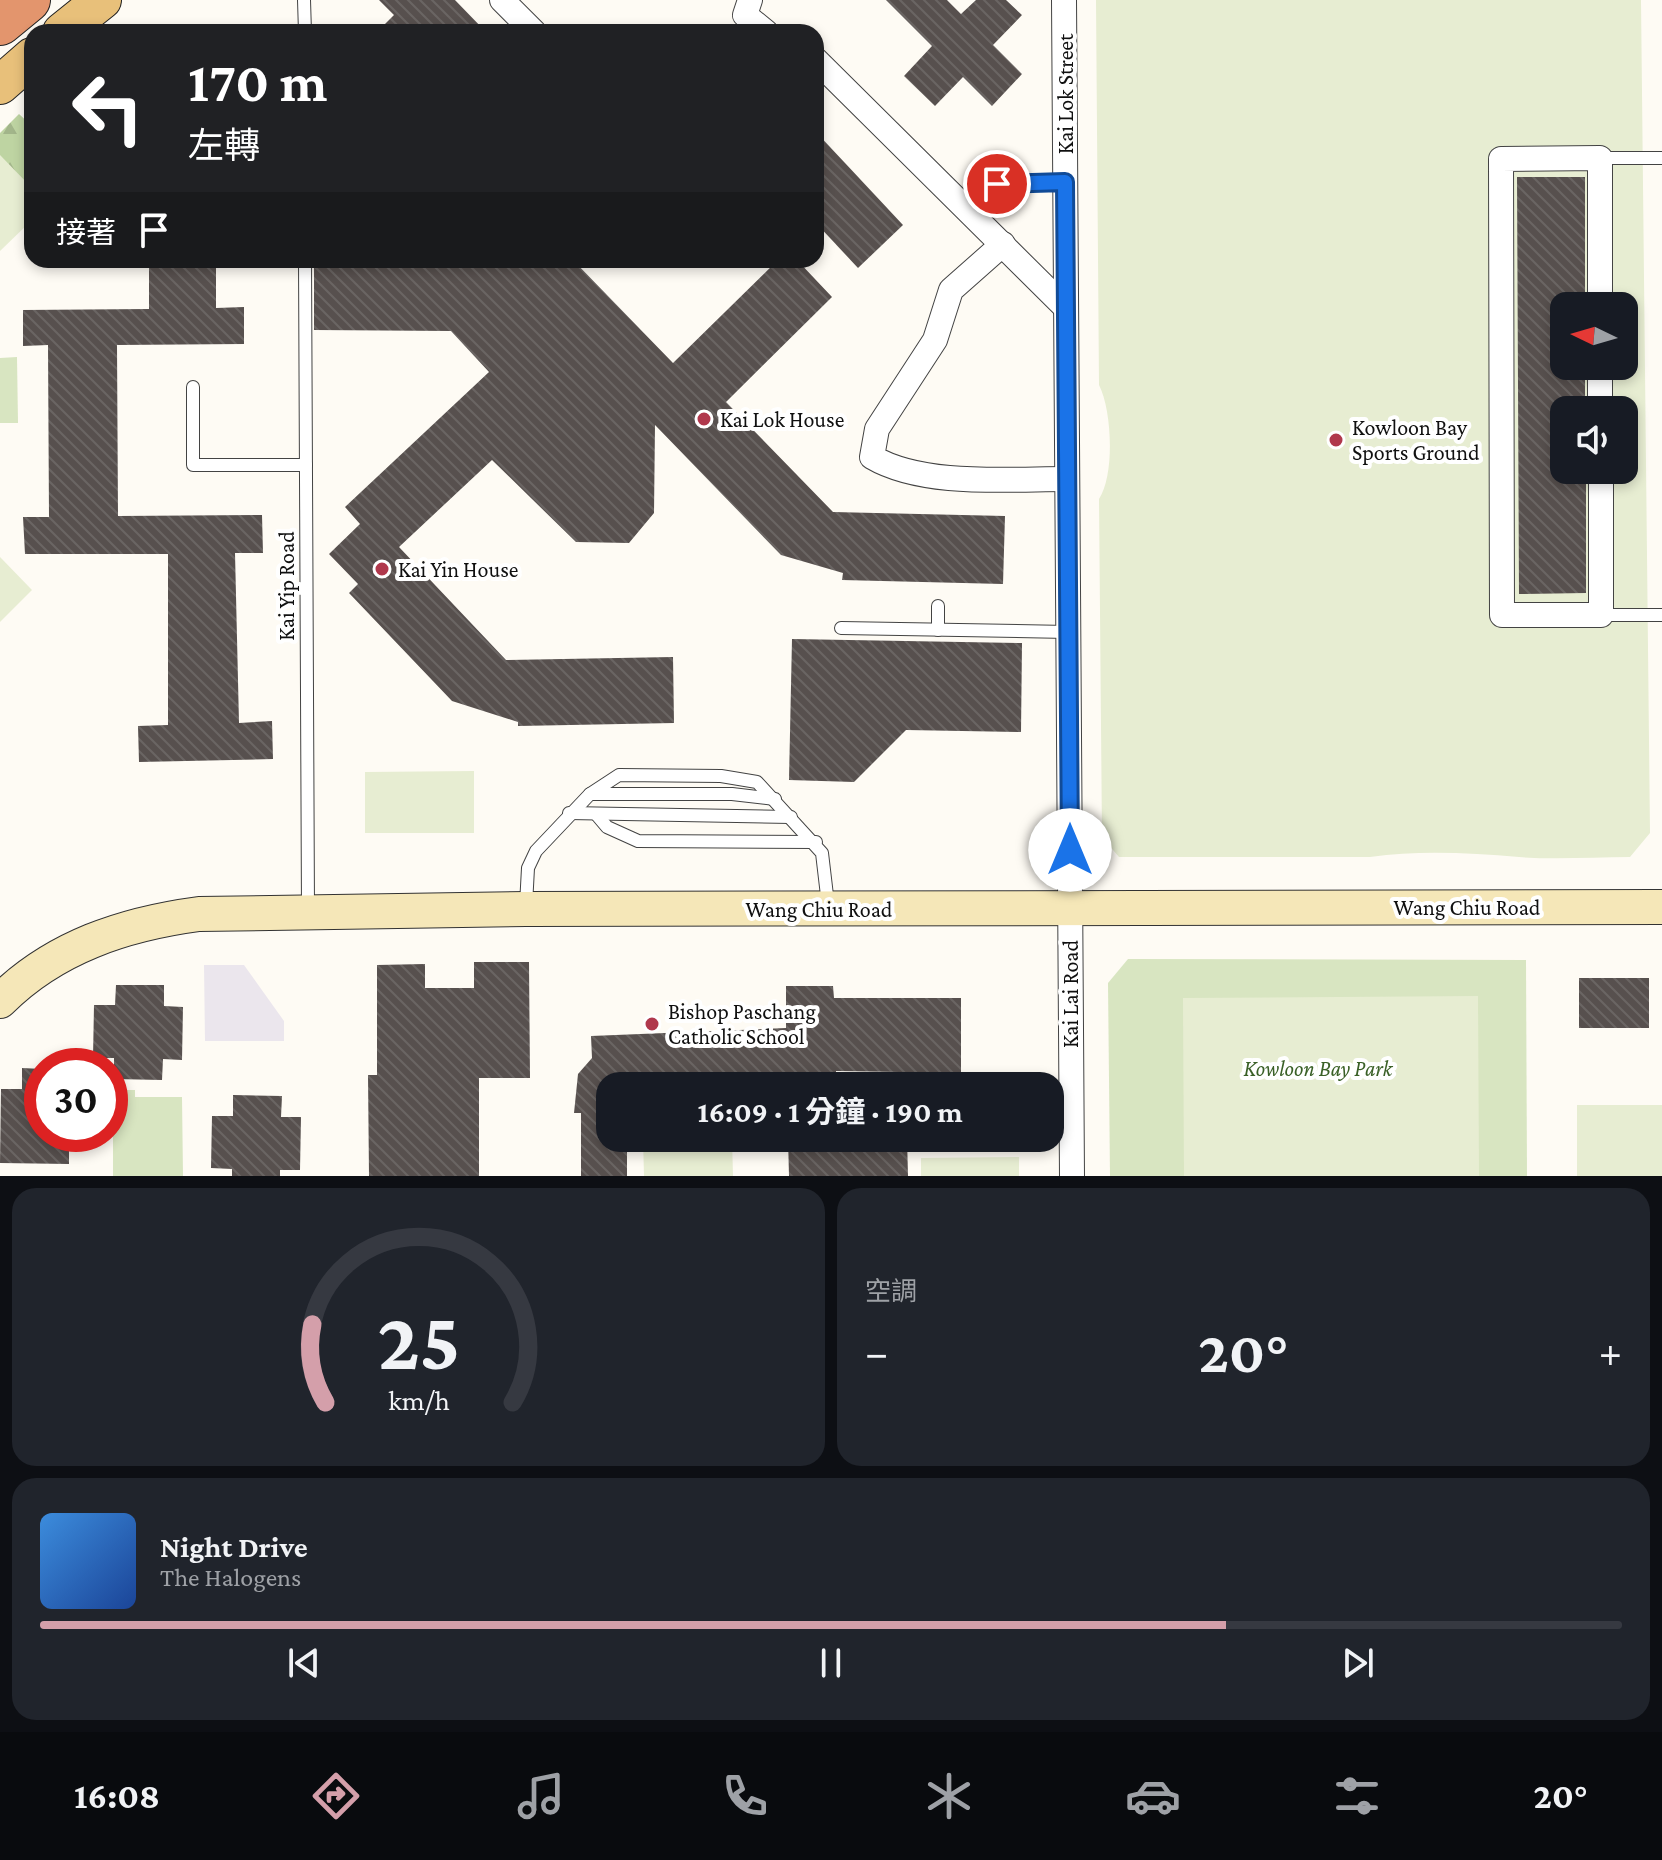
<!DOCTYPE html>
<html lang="zh-TW">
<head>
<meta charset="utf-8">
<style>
	body { margin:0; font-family:"Crimson Pro","Noto Sans TC",serif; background:#20242c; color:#f1f3f6; height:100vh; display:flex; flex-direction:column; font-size:30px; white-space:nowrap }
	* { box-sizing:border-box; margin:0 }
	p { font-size:26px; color:#9ea1a6 }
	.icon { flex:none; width:44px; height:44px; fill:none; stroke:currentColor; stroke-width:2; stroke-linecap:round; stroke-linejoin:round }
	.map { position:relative; height:1176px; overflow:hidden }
	.panel { display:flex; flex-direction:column; gap:12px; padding:12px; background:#0d0f14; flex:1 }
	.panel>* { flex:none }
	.hud { position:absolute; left:24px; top:24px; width:800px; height:244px; border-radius:24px; box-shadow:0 4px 12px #0003; background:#202124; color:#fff; overflow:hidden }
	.needle { width:52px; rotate:275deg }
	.controls { position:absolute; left:1550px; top:292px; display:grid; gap:16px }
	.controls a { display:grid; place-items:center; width:88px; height:88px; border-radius:16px; background:#171b24; box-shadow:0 4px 12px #0003; font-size:40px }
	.speed { position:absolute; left:24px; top:1048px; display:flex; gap:16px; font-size:40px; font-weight:700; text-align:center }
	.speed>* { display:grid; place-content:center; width:104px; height:104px; border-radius:50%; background:#171b24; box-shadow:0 4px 12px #0003; line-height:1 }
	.speed .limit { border:12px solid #d22; background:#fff; color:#111 }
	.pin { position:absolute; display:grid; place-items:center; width:68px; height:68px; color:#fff; margin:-34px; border:4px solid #fff; border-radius:50%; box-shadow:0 2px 8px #0007 }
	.me { position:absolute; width:88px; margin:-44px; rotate:0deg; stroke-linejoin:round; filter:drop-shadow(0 0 6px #0008) }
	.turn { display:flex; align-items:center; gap:28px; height:168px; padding:0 32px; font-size:36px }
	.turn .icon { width:104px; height:104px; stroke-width:2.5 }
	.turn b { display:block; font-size:56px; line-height:68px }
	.then { display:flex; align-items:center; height:76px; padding:0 32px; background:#0003; gap:16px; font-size:30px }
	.big { font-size:60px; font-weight:700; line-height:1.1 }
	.panel .card { flex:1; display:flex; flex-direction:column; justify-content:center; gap:12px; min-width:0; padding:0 28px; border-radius:24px; background:#20242c }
	.panel .dial { align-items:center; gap:0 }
	.dial svg { height:208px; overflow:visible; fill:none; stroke:#363941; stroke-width:7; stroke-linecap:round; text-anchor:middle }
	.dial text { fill:#f1f3f6; stroke:none }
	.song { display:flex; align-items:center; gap:24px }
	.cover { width:96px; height:96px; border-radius:12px; background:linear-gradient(135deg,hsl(210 70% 55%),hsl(220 70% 35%)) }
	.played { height:8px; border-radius:4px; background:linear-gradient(90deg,#d49faa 75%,#363941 75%) }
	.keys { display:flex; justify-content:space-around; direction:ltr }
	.heat { display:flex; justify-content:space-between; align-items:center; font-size:44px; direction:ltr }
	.panel .tiles { flex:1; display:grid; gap:12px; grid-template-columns:1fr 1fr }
	.card:last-child { grid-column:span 2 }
	.trip { position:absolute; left:596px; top:1072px; width:468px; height:80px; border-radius:24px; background:#171b24; box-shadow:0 4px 12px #0003; font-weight:700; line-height:80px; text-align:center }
	.tab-bar { display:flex; height:128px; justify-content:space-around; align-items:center; background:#090b0e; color:#9ea1a6 }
	.tab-bar .icon { width:56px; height:56px }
	.tab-bar .active { color:#d49faa }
	.tab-bar b { font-size:36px; color:#f1f3f6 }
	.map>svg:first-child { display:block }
	.industrial { fill:#ebe6ed }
	.grass { fill:#d8e5c1 }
	.forest { fill:url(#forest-firs) }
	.pitch { fill:#e7edd2; fill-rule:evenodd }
	.building { fill:url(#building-back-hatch) }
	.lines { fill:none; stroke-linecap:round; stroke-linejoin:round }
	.lane-casing { stroke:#434343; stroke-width:14 }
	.street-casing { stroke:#434343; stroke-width:26 }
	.secondary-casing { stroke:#323232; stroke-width:36 }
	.primary-casing { stroke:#212121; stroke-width:40 }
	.highway-casing { stroke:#212121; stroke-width:46 }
	.lane { stroke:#fff; stroke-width:12 }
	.street { stroke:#fff; stroke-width:24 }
	.secondary { stroke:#f5e7b8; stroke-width:34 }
	.primary { stroke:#e8c07a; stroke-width:38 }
	.highway { stroke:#e3956d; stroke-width:44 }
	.route-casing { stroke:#114b97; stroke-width:20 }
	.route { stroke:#1a73e8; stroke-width:14 }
	.poi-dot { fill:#b0384c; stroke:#fff; stroke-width:3 }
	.labels { text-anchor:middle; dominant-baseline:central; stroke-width:8; stroke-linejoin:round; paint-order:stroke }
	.street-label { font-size:22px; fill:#101010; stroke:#fff }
	.poi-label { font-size:22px; fill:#101010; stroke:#fff; text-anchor:start }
	.park-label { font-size:22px; font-style:italic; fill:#3a6027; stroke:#fff }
</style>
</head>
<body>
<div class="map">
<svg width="1662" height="1176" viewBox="0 0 1662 1176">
	<defs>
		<pattern id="forest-firs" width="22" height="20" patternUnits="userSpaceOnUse" patternTransform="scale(2)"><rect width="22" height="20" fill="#bed4a2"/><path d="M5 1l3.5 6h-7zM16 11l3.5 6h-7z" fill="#a2b58a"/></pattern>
		<pattern id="building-back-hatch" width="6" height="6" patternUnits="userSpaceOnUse" patternTransform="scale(2)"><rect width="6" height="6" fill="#57504e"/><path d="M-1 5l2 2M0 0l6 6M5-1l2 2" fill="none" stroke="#6a6563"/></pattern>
	</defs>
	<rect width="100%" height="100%" fill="#fefbf4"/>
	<path class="industrial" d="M204,965H244L284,1021V1041H205Z"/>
	<g class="grass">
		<path d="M17,357L18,423H0V358Z"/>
		<path d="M1128,959L1526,960L1527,1176H1110L1108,983Z"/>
		<path d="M113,1090H135V1097H182L183,1176H113Z"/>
	</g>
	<path class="forest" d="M19,114L32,126V227L0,163V133Z"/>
	<g class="pitch">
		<path d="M1096,0H1641L1650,833L1630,857C1594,857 1555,860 1519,857C1469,853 1420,850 1370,857H1119L1102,837L1099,499C1115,475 1112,410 1099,385ZM1564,306H1624V366H1564ZM1564,410H1624V470H1564Z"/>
		<path d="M0,155L32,188V220L0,251Z"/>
		<path d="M0,557L32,590L0,622Z"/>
		<path d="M474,771V833H365V772Z"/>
		<path d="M1478,996L1479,1176H1184L1183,998Z"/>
		<rect x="1577" y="1105" width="85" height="71"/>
		<path d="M643,1138H732L733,1176H644Z"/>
		<path d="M921,1138H1020V1147L921,1148Z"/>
		<path d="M1019,1157V1176H921V1158Z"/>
	</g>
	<g class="building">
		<path d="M379,0H455L486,32H377L394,15Z"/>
		<path d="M886,0H947L961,14L976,0H1006L1022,15L993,45L1022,74L992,106L963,77L935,106L904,76L932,46Z"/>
		<path d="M816,132L903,225L858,268L816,223Z"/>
		<path d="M1517,177H1585V306H1564V366H1585V410H1564V470H1586V593L1519,594Z"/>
		<path d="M149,260H216V308L244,307V344L117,345L118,516L262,515L263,553H235L239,723L272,721L273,759L139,762L138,726L168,725V554H25L23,517H49L48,345L23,346V310L149,309Z"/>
		<path d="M314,260H573L673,363L778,260H797L832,297L726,402L833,512L1005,516L1003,584L842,580L843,573L781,555L655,425L654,513L629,543L576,542L492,460L399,547L506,660L673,657L674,723L518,726V722L452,701L349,593L358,584L329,554L360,524L345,507L489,372L451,331L314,330Z"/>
		<path d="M792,639L1022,643L1021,732L906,730L854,782L789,780Z"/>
		<path d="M474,962H529L530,1078H479V1176H369L368,1075H377V965L425,964V988H474Z"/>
		<rect x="1579" y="978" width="70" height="50"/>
		<path d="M116,985H164V1006L183,1007L182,1060L163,1059L162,1080L114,1079V1058H93L94,1005H115Z"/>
		<path d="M786,986H833L834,998H961V1073L836,1071V1086H610V1138H627V1176H581V1113H574L578,1074L592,1058L591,1036L786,1028Z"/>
		<path d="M22,1068L42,1069V1134H69V1164L0,1163L1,1089H22Z"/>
		<path d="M233,1095L282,1096L281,1117H301L300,1170H280V1176H232V1169L211,1168L212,1116H233Z"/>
		<path d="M788,1138H907L908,1176H789Z"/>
	</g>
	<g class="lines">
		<defs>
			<g id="lane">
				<path d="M304,0L305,32"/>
				<path d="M1600,158H1662"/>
				<path d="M997,184L1065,182"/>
				<path d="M305,260L308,909"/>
				<path d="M193,387V465H306"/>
				<path d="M938,606V630"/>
				<path d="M1601,615H1662"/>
				<path d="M841,628L1068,632"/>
				<path d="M590,794H732L775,799"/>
				<path d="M569,813L791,817"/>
				<path d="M596,814L607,827L638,841L816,842"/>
				<path d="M526,905L528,868L536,851L590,794L619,775L721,776L757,782L822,853L828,904"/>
			</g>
			<g id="street">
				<path d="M502,0L534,32"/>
				<path d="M750,0L745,15L766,32"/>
				<path d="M1064,0L1072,1176"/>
				<path d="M816,60L1066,308"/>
				<path d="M1003,244L951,290L935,340L877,429L872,457C923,487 1008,479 1067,479"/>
				<path d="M1600,306V158L1501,159L1502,615H1601V470"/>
				<path d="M1600,366V410"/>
			</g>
			<path id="secondary" d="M0,1001C54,947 124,924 199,914L526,909L1662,907"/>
			<g id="primary">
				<path d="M62,32L102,0"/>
				<path d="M0,85L32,57"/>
			</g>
			<path id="highway" d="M0,23L28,0"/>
		</defs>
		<use href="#lane" class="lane-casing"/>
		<use href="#street" class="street-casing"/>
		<use href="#secondary" class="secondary-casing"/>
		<use href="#primary" class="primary-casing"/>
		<use href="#highway" class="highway-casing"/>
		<use href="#lane" class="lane"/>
		<use href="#street" class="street"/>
		<use href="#secondary" class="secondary"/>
		<use href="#primary" class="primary"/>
		<use href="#highway" class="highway"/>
	</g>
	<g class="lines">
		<defs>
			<path id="route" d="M997,184L1065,182L1070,850"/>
		</defs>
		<use href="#route" class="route-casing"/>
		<use href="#route" class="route"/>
	</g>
	<g class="poi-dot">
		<circle cx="704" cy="419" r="8"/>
		<circle cx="1336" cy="440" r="8"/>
		<circle cx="382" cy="569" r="8"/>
		<circle cx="652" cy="1024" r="8"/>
	</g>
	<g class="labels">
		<g class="street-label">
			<text transform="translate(1065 94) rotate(-90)">Kai Lok Street</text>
			<text transform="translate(286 586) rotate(-90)">Kai Yip Road</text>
			<text x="1467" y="907">Wang Chiu Road</text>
			<text x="819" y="909">Wang Chiu Road</text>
			<text transform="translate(1070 994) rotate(-90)">Kai Lai Road</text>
		</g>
		<g class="poi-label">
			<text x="720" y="419">Kai Lok House</text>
			<text x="1352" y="427">Kowloon Bay<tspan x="1352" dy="25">Sports Ground</tspan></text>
			<text x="398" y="569">Kai Yin House</text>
			<text x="668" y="1011">Bishop Paschang<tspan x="668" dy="25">Catholic School</tspan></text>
		</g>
		<g class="park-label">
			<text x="1318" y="1068">Kowloon Bay Park</text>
		</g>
	</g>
</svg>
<div class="controls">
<a><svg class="needle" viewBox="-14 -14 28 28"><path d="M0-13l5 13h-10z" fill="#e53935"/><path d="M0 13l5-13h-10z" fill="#9ea1a6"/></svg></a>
<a><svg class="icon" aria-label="sound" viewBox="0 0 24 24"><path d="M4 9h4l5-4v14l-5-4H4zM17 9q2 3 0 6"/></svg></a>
</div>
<div class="speed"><div class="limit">30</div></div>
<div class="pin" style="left:997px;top:184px;background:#d93025"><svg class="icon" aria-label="arrive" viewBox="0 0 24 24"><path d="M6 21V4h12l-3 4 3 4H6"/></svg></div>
<svg class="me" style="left:1070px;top:850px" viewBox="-20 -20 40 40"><circle r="19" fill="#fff"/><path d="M0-13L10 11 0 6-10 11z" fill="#1a73e8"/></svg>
<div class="trip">16:09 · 1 分鐘 · 190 m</div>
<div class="hud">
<div class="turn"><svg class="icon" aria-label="left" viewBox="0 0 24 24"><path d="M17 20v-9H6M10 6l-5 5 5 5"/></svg><div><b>170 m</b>左轉</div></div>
<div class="then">接著<svg class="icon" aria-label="arrive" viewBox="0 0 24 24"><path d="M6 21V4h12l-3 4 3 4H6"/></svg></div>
</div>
</div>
<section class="panel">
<div class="tiles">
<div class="card dial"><svg viewBox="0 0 100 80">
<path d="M14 69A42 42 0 1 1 86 69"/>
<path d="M14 69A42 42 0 0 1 9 39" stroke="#d49faa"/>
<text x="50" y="56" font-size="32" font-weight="700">25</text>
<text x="50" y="72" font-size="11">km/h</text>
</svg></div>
<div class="card"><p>空調</p>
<div class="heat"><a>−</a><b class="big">20°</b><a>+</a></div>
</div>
<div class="card">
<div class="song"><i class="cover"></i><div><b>Night Drive</b><p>The Halogens</p></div></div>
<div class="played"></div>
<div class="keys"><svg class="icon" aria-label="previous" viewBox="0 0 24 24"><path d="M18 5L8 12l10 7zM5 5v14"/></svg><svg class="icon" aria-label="pause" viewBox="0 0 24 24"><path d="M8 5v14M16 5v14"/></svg><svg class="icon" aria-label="next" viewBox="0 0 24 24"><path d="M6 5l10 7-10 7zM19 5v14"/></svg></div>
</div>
</div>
</section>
<nav class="tab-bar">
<b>16:08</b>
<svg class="icon active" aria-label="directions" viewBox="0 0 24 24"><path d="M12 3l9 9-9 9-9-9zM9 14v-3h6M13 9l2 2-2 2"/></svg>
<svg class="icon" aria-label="music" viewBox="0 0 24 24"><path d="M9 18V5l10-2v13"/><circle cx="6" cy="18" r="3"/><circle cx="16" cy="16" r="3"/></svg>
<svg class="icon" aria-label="phone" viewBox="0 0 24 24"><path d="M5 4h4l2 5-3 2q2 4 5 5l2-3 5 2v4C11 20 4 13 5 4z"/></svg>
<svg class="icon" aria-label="climate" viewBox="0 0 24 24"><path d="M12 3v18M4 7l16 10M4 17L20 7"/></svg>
<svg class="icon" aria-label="car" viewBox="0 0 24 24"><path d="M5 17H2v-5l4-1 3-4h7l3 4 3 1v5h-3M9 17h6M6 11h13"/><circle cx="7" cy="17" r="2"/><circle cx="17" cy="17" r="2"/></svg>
<svg class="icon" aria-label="filters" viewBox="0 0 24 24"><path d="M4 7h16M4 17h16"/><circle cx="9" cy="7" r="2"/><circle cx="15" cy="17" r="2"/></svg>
<b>20°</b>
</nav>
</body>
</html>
